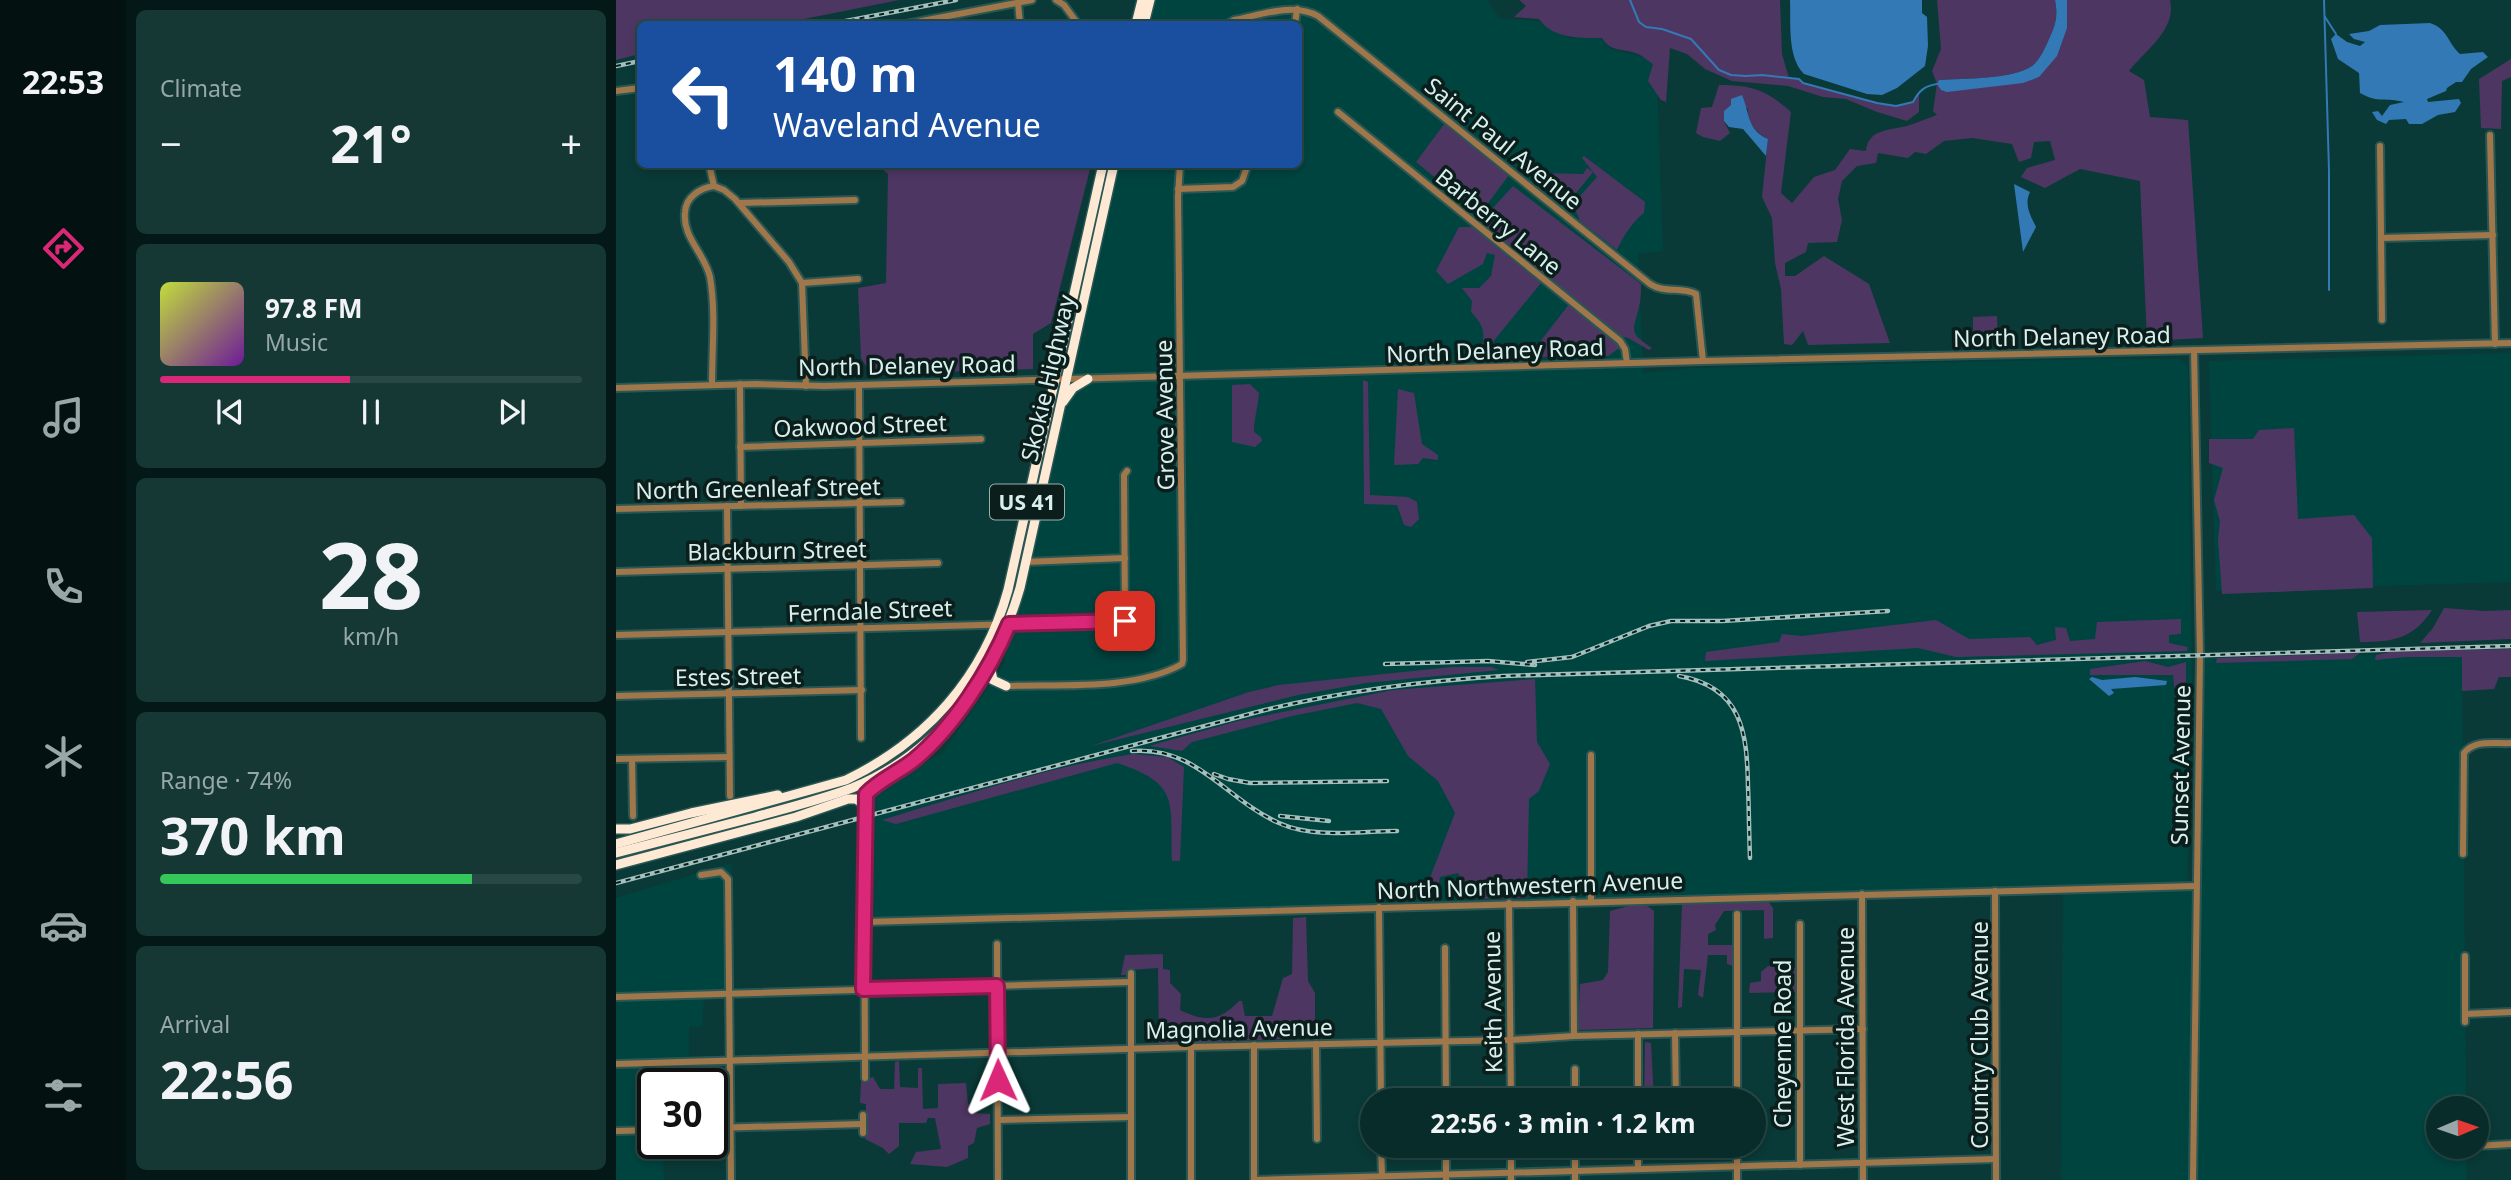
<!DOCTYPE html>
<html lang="en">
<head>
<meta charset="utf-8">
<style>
	body { margin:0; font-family:"Noto Sans",sans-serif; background:#153835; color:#f1f3f6; height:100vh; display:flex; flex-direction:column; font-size:26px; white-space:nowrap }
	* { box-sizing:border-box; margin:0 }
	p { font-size:23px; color:#98a7a8 }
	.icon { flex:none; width:38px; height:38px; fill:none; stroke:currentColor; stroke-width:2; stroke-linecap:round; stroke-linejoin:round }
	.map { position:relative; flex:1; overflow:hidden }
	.drawer { display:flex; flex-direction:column; gap:10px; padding:10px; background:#041817; width:490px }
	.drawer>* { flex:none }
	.guide { position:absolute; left:21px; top:21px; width:665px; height:147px; border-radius:10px; box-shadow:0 4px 10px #0003,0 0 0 2px #284846; background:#1a4fa0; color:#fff; overflow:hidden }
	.needle { width:46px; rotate:88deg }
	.tools { position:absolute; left:1810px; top:1096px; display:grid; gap:14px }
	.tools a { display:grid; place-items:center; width:63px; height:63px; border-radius:50%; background:#072c29; box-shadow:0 4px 10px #0003,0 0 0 2px #284846; font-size:35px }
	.speed { position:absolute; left:21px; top:1068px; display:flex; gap:14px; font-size:35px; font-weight:700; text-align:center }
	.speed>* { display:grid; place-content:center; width:91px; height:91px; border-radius:50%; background:#072c29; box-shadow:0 4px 10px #0003,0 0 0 2px #284846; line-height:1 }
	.speed .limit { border:4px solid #111; border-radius:10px; background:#fff; color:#111 }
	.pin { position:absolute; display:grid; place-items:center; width:60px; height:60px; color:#fff; margin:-30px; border-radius:14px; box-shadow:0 4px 10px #0006 }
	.me { position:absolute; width:77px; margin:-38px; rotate:359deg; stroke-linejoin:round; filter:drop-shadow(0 0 5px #0008) }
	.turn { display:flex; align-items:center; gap:24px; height:147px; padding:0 21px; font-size:32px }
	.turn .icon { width:91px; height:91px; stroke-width:2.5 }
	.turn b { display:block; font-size:49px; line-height:60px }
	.big { font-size:52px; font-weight:700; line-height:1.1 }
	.drawer .card { flex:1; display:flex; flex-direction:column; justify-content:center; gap:10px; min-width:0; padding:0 24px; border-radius:10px; background:#153835 }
	.drawer .dial { align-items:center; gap:0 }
	.dial b { font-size:91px; line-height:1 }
	.song { display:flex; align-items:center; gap:21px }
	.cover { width:84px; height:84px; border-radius:10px; background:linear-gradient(135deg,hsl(70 70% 55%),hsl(280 70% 35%)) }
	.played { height:7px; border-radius:4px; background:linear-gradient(90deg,#db2777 45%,#284846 45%) }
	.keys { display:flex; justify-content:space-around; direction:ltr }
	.heat { display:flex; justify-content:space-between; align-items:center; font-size:38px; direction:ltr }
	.charge { height:10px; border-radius:5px; background:linear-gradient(90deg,#34c759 74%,#284846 0) }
	.trip { position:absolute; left:744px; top:1088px; width:406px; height:70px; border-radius:35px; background:#072c29; box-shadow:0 4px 10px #0003,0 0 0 2px #284846; font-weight:700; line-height:70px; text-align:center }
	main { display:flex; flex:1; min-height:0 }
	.tabs { display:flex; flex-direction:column; width:126px; justify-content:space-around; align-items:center; background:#031210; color:#98a7a8 }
	.tabs .icon { width:49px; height:49px }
	.tabs .current { color:#db2777 }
	.tabs b { font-size:32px; color:#f1f3f6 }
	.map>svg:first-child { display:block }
	.built { fill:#004440 }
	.green { fill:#4e3662 }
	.water { fill:#3279b6 }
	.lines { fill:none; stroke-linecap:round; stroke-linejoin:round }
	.stream { stroke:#3279b6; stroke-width:2 }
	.minor-casing { stroke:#2a5754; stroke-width:10 }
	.highway-casing { stroke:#2a5754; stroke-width:12 }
	.minor { stroke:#a0774a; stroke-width:6 }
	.highway { stroke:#fee9d4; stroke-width:9 }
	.rail-casing { stroke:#a2c1be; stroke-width:4.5 }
	.rail { stroke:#0b1e1c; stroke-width:2; stroke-dasharray:5; stroke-linecap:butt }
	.route-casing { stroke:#8e194d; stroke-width:18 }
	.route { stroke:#db2777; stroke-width:12 }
	.labels { text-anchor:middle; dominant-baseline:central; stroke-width:7; stroke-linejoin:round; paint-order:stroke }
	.shield { fill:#0b1e1c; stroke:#9ab1ae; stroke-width:2 }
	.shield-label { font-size:21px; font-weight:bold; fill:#d8f0ed }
	.street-label { font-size:23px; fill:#d8f0ed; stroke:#0b1e1c }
</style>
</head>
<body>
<main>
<nav class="tabs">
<b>22:53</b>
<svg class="icon current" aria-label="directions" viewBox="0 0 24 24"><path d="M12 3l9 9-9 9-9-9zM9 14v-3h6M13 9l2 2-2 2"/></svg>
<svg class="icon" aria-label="music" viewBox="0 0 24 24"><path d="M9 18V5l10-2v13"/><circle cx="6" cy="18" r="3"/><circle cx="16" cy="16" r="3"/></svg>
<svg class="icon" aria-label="phone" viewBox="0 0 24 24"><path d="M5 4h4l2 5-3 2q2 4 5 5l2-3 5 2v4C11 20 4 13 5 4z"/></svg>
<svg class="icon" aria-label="climate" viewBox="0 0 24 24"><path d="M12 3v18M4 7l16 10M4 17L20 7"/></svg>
<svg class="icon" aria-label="car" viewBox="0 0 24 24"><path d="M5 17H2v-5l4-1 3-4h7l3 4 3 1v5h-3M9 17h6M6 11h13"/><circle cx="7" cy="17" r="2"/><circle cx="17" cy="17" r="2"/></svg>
<svg class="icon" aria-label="filters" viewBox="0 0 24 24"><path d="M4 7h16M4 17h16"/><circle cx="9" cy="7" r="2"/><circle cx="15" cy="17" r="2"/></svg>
</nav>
<section class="drawer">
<div class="card"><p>Climate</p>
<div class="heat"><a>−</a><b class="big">21°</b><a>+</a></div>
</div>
<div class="card">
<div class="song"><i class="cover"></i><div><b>97.8 FM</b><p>Music</p></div></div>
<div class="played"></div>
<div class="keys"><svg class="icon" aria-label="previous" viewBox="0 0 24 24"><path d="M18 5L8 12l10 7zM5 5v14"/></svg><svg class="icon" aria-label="pause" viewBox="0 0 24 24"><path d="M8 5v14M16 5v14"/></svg><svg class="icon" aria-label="next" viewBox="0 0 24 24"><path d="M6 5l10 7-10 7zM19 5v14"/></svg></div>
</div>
<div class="card dial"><b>28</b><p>km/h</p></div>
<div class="card"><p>Range · 74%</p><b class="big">370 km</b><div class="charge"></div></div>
<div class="card"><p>Arrival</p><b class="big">22:56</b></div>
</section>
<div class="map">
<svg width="1895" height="1180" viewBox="0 0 1895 1180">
	<rect width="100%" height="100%" fill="#093a37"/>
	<g class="built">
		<path d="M537,0H870L885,19L922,21L953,38L982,35L995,49L1040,60L1047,251L1022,254L1027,373L1078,368L1483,359H1564L1572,366L1576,691L1571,886L1580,885L1579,658L1846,653L1850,1108H1822V1146H1850L1851,1180H1445L1447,890L249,922L245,801L326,753L388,665L393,624L498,165L682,164V24H530Z"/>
		<path d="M1895,353V582L1600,591L1593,361Z"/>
		<path d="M115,863L118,997L88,998L86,1026L73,1027V1064L28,1066L29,1127H37V1143H47L48,1180H0V898Z"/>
	</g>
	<g class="green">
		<path d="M0,0H283L163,24H24V54L0,60Z"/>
		<path d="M903,0H1164L1166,54L1173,78L1183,79L1187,83L1261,103L1280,106L1296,102L1303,91V112L1291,121L1261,112L1230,99L1207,97L1172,86L1116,81L1089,69L1071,54L1054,48L1050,102L1045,100L1032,81L1037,64C1032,61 1027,56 1022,54C1008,48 995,53 986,38C964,38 937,39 923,19L898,17L910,6Z"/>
		<path d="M1321,0H1439C1442,14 1440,24 1434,38C1430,46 1424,60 1416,66C1396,80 1348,78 1323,80C1358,84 1390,89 1423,77L1451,0H1554C1561,29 1530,50 1513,71L1528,80L1534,117L1572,120L1587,338L1531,341L1524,181L1464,169L1429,188L1405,177L1411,168L1439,160L1434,141L1418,142L1415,158L1403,162L1396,144L1356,138L1328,141L1310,154L1299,152L1292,158L1262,153L1260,163L1241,166L1226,181L1222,199L1226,220L1221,242L1192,243L1190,252L1169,263V276H1179L1208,256L1253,284L1274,343L1192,345L1187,331L1176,345L1168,344L1165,289L1159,263L1156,218L1146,197L1152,139C1140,133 1131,123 1132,109L1115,99V105L1108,121L1114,133L1104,141L1087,137L1080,133L1085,108L1096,107L1103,85C1135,85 1151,90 1175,112L1165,193L1176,203L1198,177L1219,170L1234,149L1250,151C1252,127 1277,131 1294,125C1303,122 1312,118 1321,115L1317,111L1321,84L1316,71L1325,49Z"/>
		<path d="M1895,59V77L1886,81L1885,129L1865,128L1863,79Z"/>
		<path d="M829,123L893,175L864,214L800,162Z"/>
		<path d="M968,156L1029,202L1028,213C1018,220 1006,238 1001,250L964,221L957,204L981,177L966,158Z"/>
		<path d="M265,165H475L435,323L417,334V369L255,374L245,358L242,288L270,283L272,174L265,168Z"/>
		<path d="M971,168L977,172L957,197L948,199L920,177L923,173L967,174Z"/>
		<path d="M897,186L1025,284C1025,291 1025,300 1023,307C1017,332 1012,332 1036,348L1033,350L1012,338L1004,336L864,222Z"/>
		<path d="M843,227H857L925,283L876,343L872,357H863C869,337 871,328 855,312L856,301L846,288H863L875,276L879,255L871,253L867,264L832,284L820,271Z"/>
		<path d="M954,303L997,338L1005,347L992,356L919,357L923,343Z"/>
		<path d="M1381,316L1382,338L1357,339V317Z"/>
		<path d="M747,380L752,382L754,495L792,497L801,502L803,519L795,527L788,525L781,505L748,504Z"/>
		<path d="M634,384L643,393C642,407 638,418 638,432L645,437L646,441L639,447L616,442V385Z"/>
		<path d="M782,389L798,393L806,444L822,455V460L807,458L802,464L778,465Z"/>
		<path d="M1678,428L1682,519L1738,515L1756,538L1757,588L1606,594L1602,539L1604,521L1598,500L1607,468L1593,463V439H1637L1643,430Z"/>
		<path d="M1828,608L1869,611L1895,610V639L1804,643L1817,628Z"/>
		<path d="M1816,610C1797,639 1777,642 1744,642L1741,612Z"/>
		<path d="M1565,619V634L1553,635V643L1572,647L1571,651L1340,657L1302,648L1089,661L1090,652L1163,642L1166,634L1186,636L1320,620L1353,639L1414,637L1421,645L1440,640L1439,627L1450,628L1454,641L1479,639L1481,622Z"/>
		<path d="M1895,649V677H1883L1878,689L1846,691V657H1790L1759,660L1760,655L1777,651Z"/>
		<path d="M1744,653L1736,659L1600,663L1601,658Z"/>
		<path d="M1529,661L1552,667L1570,662V742L1564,740L1557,675H1474V669Z"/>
		<path d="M835,667H875L883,670L750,683L682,695L475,746L633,692L663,685Z"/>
		<path d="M919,679L921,742L934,764L923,791L913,799L911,898L856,899L842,873L824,877L819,901H805L839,813L822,781L792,756L765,709L741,703L676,716L576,742L566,751L533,746L622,721L777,690Z"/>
		<path d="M517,754L551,757L568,767L564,861H556C554,802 565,784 501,763L280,824L266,820C349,795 431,767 517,754Z"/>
		<path d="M1152,901L1157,908V938L1148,939V910L1108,911L1099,925L1100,930L1092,934V945H1118L1117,966L1111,964V955H1092L1087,998L1082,995L1085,970L1068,969L1066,1007L1062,1008L1066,903Z"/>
		<path d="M1020,904L1030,905L1038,911L1037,1028L962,1030L964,984L987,980L992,972L994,911Z"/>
		<path d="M690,917L692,981L699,993V1034L694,1038L543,1044L542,968L514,970L509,975H505L509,955L547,954V969L554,970V983L565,994L564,1010C589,1022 603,1022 623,1001H626L629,1016H656L667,978L676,974L677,918Z"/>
		<path d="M1152,966L1179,968V992L1133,993L1134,983L1145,981V972Z"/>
		<path d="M1029,1042L1035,1043L1038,1101H1028Z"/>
		<path d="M283,1061L284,1087L302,1088V1068H306L307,1109L322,1108V1084L350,1083L352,1103L359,1113L374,1114V1124L361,1128L358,1143L352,1146V1158L331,1167L294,1164L300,1152L325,1149L319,1118H312L310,1123H283V1146L273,1154L267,1148L249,1139L250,1104L244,1103L245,1081L257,1077L264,1089H278L279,1062Z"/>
	</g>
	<g class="water">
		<path d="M1174,0H1306V13L1311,17L1312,46L1309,66L1281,88L1266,95L1251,94L1188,74C1171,57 1175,23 1174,0Z"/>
		<path d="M1439,0H1451V28L1441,56L1423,77L1407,83L1331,92L1325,90L1321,84L1323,80C1348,78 1396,80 1416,66C1424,60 1430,46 1434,37C1440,24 1442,15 1439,0Z"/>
		<path d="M1814,23C1832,29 1831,42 1844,54L1867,52L1872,57L1855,69L1846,82H1840L1831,88L1830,91L1811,99L1812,102L1843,99L1845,103L1839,112L1822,115L1806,124H1793L1790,119L1773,120L1770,124L1761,120L1756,112L1762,111L1766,116L1774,105L1788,102C1770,97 1763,104 1744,93L1743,73L1722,59L1715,39L1720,34L1731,42L1744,46L1749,42L1738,39L1733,34L1753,31L1764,25Z"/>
		<path d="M1126,95C1134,114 1131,130 1152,139L1150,156L1127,129L1113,127L1108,121V111L1115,105V99Z"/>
		<path d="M1398,184L1414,192C1408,204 1414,215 1420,227L1407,252Z"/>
		<path d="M1476,677L1486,680L1519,677L1551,681L1550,685L1495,689L1498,693L1493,696L1473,679Z"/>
	</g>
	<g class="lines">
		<g class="stream">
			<path d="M1014,0L1023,22L1030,27L1046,29L1075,39L1103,70L1115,75L1130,76L1146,75L1183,79L1187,83L1261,103L1280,106L1297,102C1303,91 1308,86 1321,84"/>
			<path d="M1708,0L1713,171V290"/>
			<path d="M1709,17L1720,34"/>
		</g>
		<defs>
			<g id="minor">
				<path d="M440,0L448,5L462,24"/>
				<path d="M402,3L404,24"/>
				<path d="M290,24L416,0"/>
				<path d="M611,24L618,20C645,15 677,2 702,16L1034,284C1049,294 1065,286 1080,294L1087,361"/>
				<path d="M679,24L681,9"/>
				<path d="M0,91L24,88"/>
				<path d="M722,112L1004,341L1009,349L1011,363"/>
				<path d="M1874,135L1879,344"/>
				<path d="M1764,146L1766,320"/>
				<path d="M93,164L98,186"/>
				<path d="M98,186L108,190L119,199L173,262L186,283L190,386"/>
				<path d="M562,189L617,187L626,181L632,164"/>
				<path d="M123,203L239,200"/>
				<path d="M1765,238L1877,235"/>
				<path d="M186,283L242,279"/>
				<path d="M124,384L125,506"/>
				<path d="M96,385C96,350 100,311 94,277C89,254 66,237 69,212C70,197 84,188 98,186"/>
				<path d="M243,385L245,738"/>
				<path d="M0,388L139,384L208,386L1087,361L1895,343"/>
				<path d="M124,447L365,439"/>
				<path d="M111,506L114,796"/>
				<path d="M0,509L285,502"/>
				<path d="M409,562L509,558"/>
				<path d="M0,572L322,563"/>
				<path d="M0,635L509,621L508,475L511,471"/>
				<path d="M390,686C443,684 518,691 566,664L567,660L562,197L564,164"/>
				<path d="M0,696L246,690"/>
				<path d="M0,759L113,757"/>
				<path d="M16,759L17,816"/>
				<path d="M248,805L249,1078"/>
				<path d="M1847,854L1848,753C1859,739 1879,744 1895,743"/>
				<path d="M85,875L105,872L112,879L115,1180"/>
				<path d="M1379,891L1380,1180"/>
				<path d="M1246,894L1247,1180"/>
				<path d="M957,901L958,1036"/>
				<path d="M975,901V755"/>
				<path d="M893,903L895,1101"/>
				<path d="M763,907L765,1101"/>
				<path d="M249,922L1580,886"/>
				<path d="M1184,924V1165"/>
				<path d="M381,944L382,1180"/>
				<path d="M829,948L830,1101"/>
				<path d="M1849,956V1022"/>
				<path d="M515,973V1180"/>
				<path d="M0,997L514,982"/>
				<path d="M1849,1014L1895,1012"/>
				<path d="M1059,1033L1060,1101"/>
				<path d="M1022,1034V1101"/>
				<path d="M700,1044L701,1139"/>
				<path d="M638,1045V1180"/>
				<path d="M0,1064L575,1047L895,1040L958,1036L1247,1029"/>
				<path d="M959,1101V1069"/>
				<path d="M1121,1101V914"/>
				<path d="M247,1115V1133"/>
				<path d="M383,1120L515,1117"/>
				<path d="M96,1128L247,1124"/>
				<path d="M0,1131L37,1130"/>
				<path d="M765,1146L766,1176"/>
				<path d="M830,1146V1180"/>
				<path d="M895,1146V1180"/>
				<path d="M959,1146V1180"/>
				<path d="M1022,1146V1169"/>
				<path d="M1121,1146V1180"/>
				<path d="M1860,1146L1895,1144"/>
				<path d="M1847,1147L1853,1146"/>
				<path d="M575,1180V1047"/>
				<path d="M639,1180L1380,1159"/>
				<path d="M1577,1180L1584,655L1578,350"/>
			</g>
			<g id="highway">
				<path d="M520,24L526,0"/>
				<path d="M528,24L534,0"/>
				<path d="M447,402L457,388L472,379"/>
				<path d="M374,666L377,680L390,686"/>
				<path d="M248,805L250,794L253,790L308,751"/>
				<path d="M0,829H14L75,813L162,795"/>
				<path d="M0,844L230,780C311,741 368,677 392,590L487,164"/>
				<path d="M0,853C46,841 93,829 139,817C171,808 204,800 236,788C324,752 378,677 404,588L498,164"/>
				<path d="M0,865L180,817L232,799H240L248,805"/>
			</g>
		</defs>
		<use href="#minor" class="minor-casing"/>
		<use href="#highway" class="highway-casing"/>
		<use href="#minor" class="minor"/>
		<use href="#highway" class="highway"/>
		<defs>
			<g id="rail">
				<path d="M214,24L340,0"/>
				<path d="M0,66L24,61"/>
				<path d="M911,662L956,657L1033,626L1055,621H1106L1272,611"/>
				<path d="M769,664L872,661L919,665"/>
				<path d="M1063,676C1127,687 1131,734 1132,787C1133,811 1133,834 1134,858"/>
				<path d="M516,751C581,746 609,799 663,823C698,839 743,831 781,831"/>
				<path d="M598,774L612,779L634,783L771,781"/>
				<path d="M664,816L713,821"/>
				<path d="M0,883L649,710C728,691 806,681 887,676L1895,646"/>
			</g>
		</defs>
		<use href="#rail" class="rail-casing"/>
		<use href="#rail" class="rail"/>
	</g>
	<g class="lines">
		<defs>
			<path id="route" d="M382,1080L381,986L247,989L250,794C263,780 283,772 298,760C337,728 374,670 393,624L509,621"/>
		</defs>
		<use href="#route" class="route-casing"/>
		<use href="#route" class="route"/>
	</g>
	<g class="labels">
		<rect class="shield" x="374" y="484.5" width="74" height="35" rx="5"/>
		<g class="shield-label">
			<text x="411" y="502">US 41</text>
		</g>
		<g class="street-label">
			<text transform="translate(888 143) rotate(39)">Saint Paul Avenue</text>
			<text transform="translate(883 221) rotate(39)">Barberry Lane</text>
			<text transform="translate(1446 336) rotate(-1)">North Delaney Road</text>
			<text transform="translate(879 350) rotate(-2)">North Delaney Road</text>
			<text transform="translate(291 365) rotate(-1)">North Delaney Road</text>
			<text transform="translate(431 378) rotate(-77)">Skokie Highway</text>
			<text transform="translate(548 415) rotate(-91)">Grove Avenue</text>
			<text transform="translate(244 425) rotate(-2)">Oakwood Street</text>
			<text transform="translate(142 488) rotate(-1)">North Greenleaf Street</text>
			<text transform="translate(161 550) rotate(-1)">Blackburn Street</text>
			<text transform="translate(254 610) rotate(-2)">Ferndale Street</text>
			<text transform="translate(122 676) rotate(-1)">Estes Street</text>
			<text transform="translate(1564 765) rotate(-89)">Sunset Avenue</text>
			<text transform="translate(914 885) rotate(-2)">North Northwestern Avenue</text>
			<text transform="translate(876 1002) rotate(-91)">Keith Avenue</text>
			<text transform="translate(623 1028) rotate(-1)">Magnolia Avenue</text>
			<text transform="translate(1363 1035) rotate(-90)">Country Club Avenue</text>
			<text transform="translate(1229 1037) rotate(-90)">West Florida Avenue</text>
			<text transform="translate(1166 1044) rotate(-90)">Cheyenne Road</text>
		</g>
	</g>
</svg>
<div class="tools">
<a><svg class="needle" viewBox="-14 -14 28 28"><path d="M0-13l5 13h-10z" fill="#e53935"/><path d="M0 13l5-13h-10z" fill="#98a7a8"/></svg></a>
</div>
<div class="speed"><div class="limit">30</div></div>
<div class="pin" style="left:509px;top:621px;background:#d93025"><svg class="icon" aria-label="arrive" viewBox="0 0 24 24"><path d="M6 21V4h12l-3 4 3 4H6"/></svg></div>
<svg class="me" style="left:382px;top:1080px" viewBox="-20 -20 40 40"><path d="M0-17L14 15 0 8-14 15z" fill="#db2777" stroke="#fff" stroke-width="4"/></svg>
<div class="trip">22:56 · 3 min · 1.2 km</div>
<div class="guide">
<div class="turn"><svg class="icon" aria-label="left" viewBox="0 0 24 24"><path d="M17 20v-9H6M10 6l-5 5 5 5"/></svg><div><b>140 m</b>Waveland Avenue</div></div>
</div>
</div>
</main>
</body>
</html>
